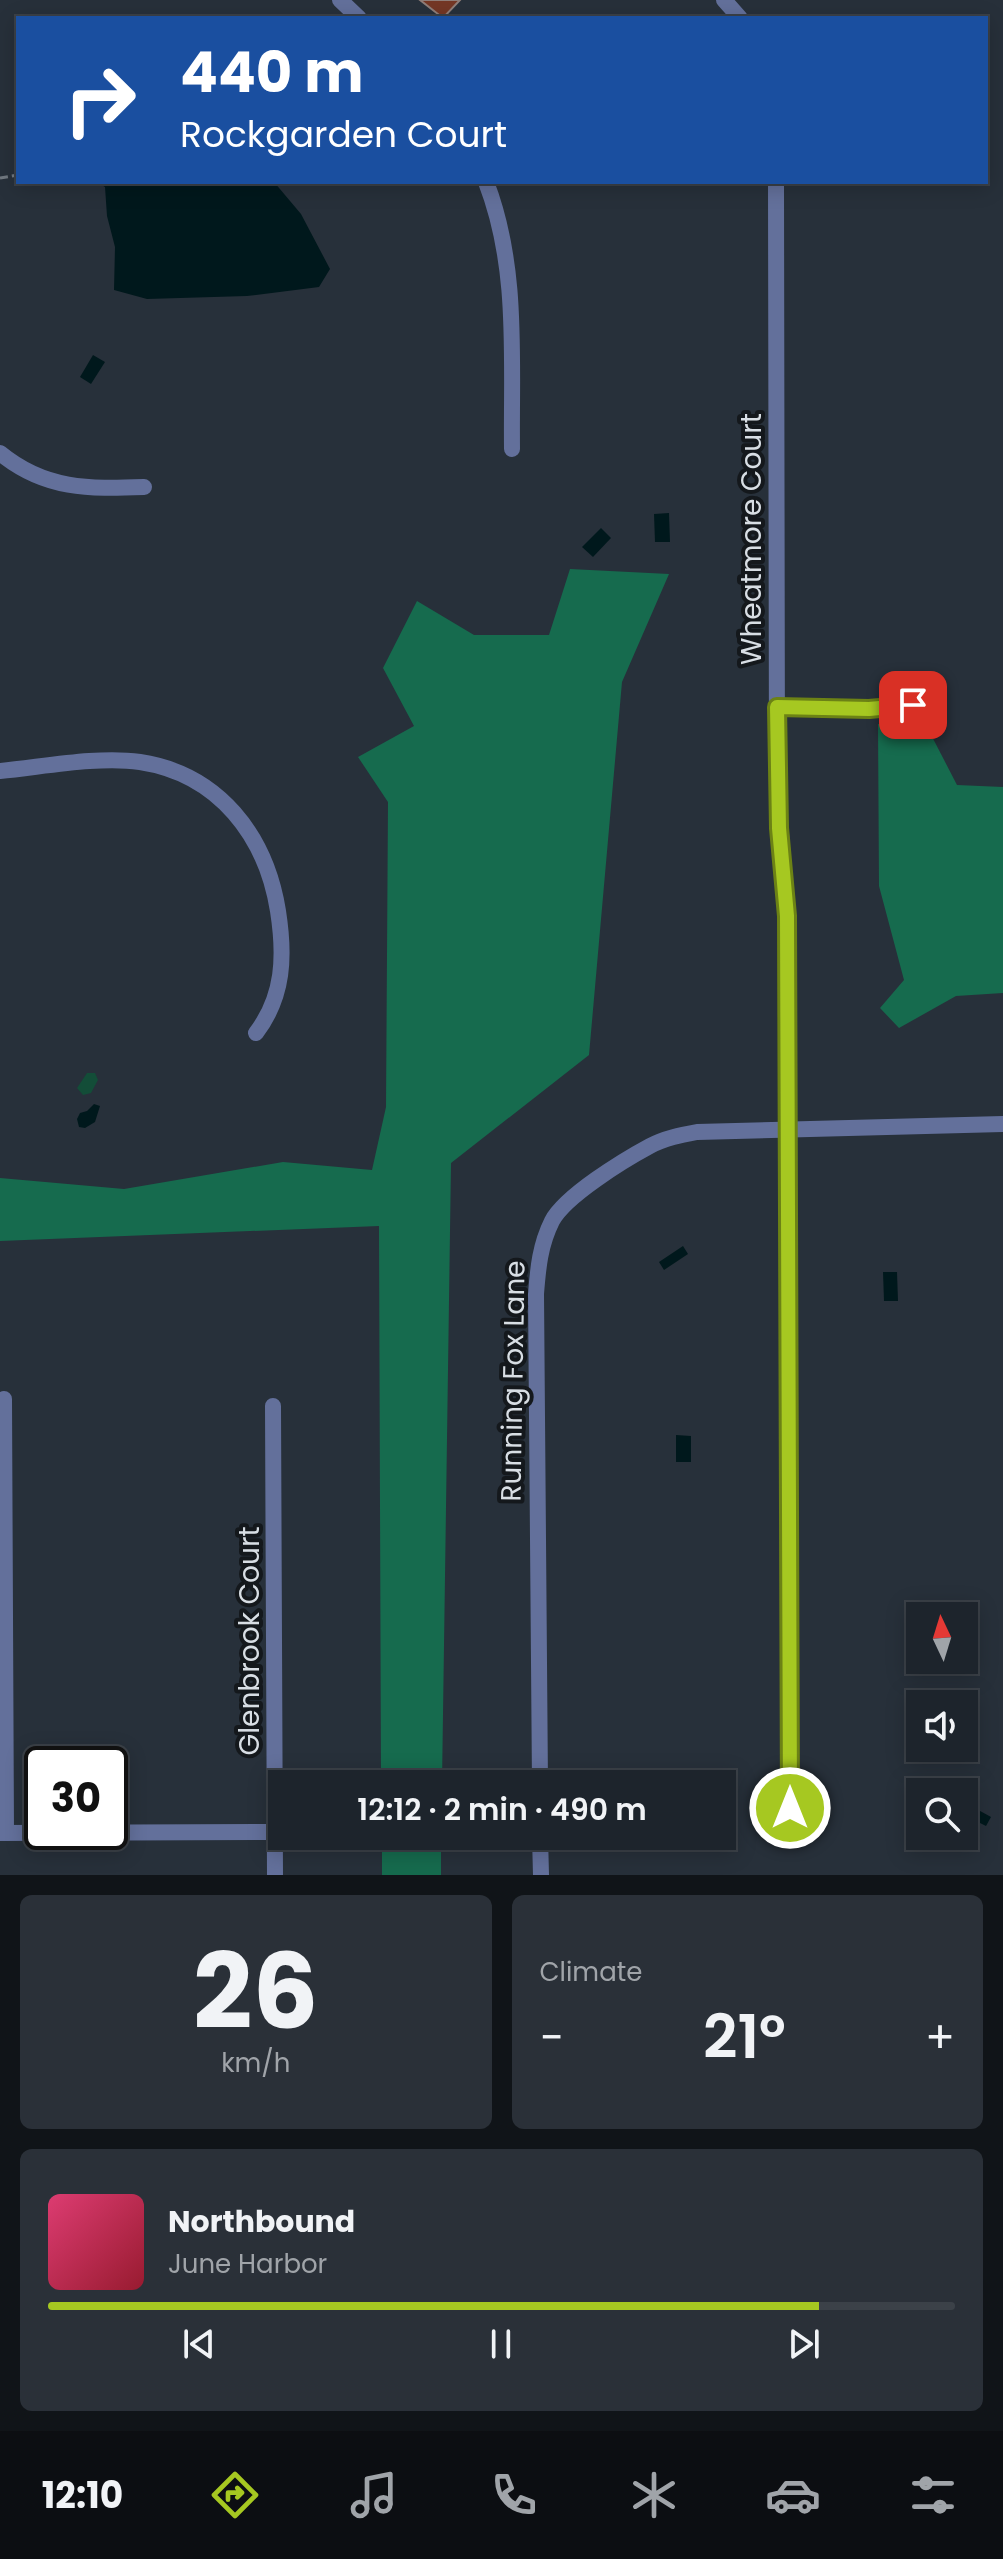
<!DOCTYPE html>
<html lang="en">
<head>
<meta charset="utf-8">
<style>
	body { margin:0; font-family:Poppins,sans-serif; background:#2a3038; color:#f1f3f6; height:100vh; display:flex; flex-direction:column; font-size:30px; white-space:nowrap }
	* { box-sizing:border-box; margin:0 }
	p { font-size:26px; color:#a0a4a9 }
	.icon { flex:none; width:44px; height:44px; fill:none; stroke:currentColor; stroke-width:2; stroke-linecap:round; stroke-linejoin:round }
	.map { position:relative; height:1875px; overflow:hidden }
	.drawer { display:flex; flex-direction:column; gap:20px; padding:20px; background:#101418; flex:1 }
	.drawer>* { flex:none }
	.hud { position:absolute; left:16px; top:16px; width:972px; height:168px; border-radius:0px; box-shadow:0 4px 20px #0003,0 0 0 2px #3b4148; background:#1a4fa0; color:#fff; overflow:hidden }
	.needle { width:52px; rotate:356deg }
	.buttons { position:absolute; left:906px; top:1602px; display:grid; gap:16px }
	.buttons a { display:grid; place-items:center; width:72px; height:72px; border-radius:0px; background:#1d242c; box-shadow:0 4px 20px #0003,0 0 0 2px #3b4148; font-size:40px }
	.speed { position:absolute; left:24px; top:1746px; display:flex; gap:16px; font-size:40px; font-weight:700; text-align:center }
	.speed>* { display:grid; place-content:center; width:104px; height:104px; border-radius:50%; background:#1d242c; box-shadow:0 4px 20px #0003,0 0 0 2px #3b4148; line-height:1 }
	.speed .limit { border:4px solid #111; border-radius:12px; background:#fff; color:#111 }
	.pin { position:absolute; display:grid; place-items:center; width:68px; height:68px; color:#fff; margin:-34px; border-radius:16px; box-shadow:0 4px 12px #0006 }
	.me { position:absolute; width:88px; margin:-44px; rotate:0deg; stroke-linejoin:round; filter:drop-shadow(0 0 6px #0008) }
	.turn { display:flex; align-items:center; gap:28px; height:168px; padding:0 32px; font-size:36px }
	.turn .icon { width:104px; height:104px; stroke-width:2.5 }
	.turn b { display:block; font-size:56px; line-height:68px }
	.big { font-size:60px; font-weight:600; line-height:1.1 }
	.drawer .card { flex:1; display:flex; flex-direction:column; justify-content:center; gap:12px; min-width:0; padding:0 28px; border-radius:12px; background:#2a3038 }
	.drawer .dial { align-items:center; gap:0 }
	.dial b { font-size:104px; line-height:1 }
	.song { display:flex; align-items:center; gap:24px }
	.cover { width:96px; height:96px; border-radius:12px; background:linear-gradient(135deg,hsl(340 70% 55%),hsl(350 70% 35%)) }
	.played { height:8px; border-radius:4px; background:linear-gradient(90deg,#a6c821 85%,#3b4148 85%) }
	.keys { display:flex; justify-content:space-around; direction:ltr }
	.heat { display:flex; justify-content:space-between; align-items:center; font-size:44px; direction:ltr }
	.drawer .tiles { flex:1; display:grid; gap:20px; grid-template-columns:1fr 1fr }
	.card:last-child { grid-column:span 2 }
	.trip { position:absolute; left:268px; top:1770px; width:468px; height:80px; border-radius:0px; background:#1d242c; box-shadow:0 4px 20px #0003,0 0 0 2px #3b4148; font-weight:600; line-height:80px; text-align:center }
	.tab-bar { display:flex; height:128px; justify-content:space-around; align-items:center; background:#0c0e12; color:#a0a4a9 }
	.tab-bar .icon { width:56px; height:56px }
	.tab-bar .active { color:#a6c821 }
	.tab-bar b { font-size:36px; color:#f1f3f6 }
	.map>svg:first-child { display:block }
	.green { fill:#134d38 }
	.forest { fill:#166b4e }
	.water { fill:#00181c }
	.building { fill:#743725; stroke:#8f7e79; stroke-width:2 }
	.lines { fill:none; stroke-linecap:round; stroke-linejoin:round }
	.path { stroke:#707880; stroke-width:3; stroke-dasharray:8 4; stroke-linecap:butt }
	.minor { stroke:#63709b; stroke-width:16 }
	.route-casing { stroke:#6c8215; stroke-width:20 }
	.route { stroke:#a6c821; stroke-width:14 }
	.labels { text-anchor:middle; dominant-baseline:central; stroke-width:8; stroke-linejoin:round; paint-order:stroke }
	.street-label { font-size:28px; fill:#d8dee4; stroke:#14181c }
</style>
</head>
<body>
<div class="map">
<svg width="1003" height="1875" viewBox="0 0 1003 1875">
	<rect width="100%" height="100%" fill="#27303a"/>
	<path class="green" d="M87,1073H95L98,1080L91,1093L83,1095L77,1088Z"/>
	<g class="forest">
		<path d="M570,569L669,574L622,682L589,1055L451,1163L442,1784H381L379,1226L0,1241V1178L124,1189L283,1162L372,1170L386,1107L388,802L358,757L414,726L383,668L417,601L474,635H549Z"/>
		<path d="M878,724L926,725L957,785L1003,787V993L956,996L899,1028L880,1008L904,980L879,886Z"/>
		<rect x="382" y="1836" width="59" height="39"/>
	</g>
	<g class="water">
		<path d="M97,182H274L301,214L330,269L319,287L247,296L147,299L114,290L115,247L107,216L105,187Z"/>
		<path d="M93,355L105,362L91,384L80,377Z"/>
		<path d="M669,513L670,542H655L654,514Z"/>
		<path d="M601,528L611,538L593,557L582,547Z"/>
		<path d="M94,1104L100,1106L95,1122L85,1128L79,1127L77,1119L80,1113L87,1111Z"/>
		<path d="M683,1246L688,1254L664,1270L659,1262Z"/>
		<path d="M883,1272H897L898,1301H884Z"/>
		<path d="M676,1435L691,1436V1462H676Z"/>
		<path d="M971,1806L991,1817L986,1826L966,1816Z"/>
	</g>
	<path class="building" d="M420,0H460L443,18Z"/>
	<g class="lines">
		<path class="path" d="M0,178L18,175"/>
		<g class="minor">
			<path d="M340,0L359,18"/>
			<path d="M724,0L740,18"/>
			<path d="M486,182C519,267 511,359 512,449"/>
			<path d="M776,182L777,778L787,916L790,1808"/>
			<path d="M0,453C45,490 89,489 144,487"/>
			<path d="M777,707L869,709L913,705"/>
			<path d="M0,771C43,767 97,756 140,762C219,774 266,836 278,911C285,956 284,996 256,1033"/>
			<path d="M4,1399L6,1833"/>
			<path d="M273,1406L275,1875"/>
			<path d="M540,1784L536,1294C538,1268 540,1245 552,1221C565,1196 624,1160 650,1146C665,1138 681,1135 697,1132L1003,1124"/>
			<path d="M0,1833L276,1832"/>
			<path d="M540,1836L541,1875"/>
		</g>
	</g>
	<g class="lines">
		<defs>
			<path id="route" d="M790,1808L787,916L779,828L777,707L869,709L913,705"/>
		</defs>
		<use href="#route" class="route-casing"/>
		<use href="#route" class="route"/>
	</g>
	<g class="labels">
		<g class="street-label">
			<text transform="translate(751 539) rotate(-90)">Wheatmore Court</text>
			<text transform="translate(513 1381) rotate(-89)">Running Fox Lane</text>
			<text transform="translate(249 1641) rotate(-90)">Glenbrook Court</text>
		</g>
	</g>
</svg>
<div class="buttons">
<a><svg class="needle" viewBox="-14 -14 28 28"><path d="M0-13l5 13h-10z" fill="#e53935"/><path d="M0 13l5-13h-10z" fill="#a0a4a9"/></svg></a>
<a><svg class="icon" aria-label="sound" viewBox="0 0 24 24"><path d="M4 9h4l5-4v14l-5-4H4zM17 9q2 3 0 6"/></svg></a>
<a><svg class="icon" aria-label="search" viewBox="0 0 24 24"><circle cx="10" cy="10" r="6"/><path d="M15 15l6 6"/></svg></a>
</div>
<div class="speed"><div class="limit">30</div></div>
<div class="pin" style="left:913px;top:705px;background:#d93025"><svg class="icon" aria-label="arrive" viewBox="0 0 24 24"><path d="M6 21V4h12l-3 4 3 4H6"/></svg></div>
<svg class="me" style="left:790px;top:1808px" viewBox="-20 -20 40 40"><circle r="17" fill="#a6c821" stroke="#fff" stroke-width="3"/><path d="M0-11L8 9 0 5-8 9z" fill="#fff"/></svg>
<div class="trip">12:12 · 2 min · 490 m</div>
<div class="hud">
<div class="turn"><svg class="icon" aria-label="right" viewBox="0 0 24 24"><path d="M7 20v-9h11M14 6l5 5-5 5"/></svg><div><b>440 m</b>Rockgarden Court</div></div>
</div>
</div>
<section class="drawer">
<div class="tiles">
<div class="card dial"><b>26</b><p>km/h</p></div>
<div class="card"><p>Climate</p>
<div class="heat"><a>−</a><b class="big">21°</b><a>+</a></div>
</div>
<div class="card">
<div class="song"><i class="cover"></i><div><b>Northbound</b><p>June Harbor</p></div></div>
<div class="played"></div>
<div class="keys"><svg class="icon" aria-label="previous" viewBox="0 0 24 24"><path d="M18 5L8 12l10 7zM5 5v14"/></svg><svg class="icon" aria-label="pause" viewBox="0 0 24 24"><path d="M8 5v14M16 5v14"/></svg><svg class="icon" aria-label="next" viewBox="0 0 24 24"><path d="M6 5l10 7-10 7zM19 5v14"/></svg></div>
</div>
</div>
</section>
<nav class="tab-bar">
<b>12:10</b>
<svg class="icon active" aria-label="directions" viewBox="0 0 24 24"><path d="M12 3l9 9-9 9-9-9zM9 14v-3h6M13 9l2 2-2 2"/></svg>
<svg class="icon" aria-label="music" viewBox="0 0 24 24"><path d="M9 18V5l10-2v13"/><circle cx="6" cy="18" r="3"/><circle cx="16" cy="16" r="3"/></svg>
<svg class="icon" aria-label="phone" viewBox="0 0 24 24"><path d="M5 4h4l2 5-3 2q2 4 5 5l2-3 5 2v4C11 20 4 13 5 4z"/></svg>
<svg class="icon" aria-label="climate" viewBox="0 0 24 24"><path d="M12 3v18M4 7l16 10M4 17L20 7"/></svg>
<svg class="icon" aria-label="car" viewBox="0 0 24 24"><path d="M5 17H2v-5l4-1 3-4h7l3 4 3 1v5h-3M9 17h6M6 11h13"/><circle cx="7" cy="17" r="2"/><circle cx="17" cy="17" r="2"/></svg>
<svg class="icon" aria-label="filters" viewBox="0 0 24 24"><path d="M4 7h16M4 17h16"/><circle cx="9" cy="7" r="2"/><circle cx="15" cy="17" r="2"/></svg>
</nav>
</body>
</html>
